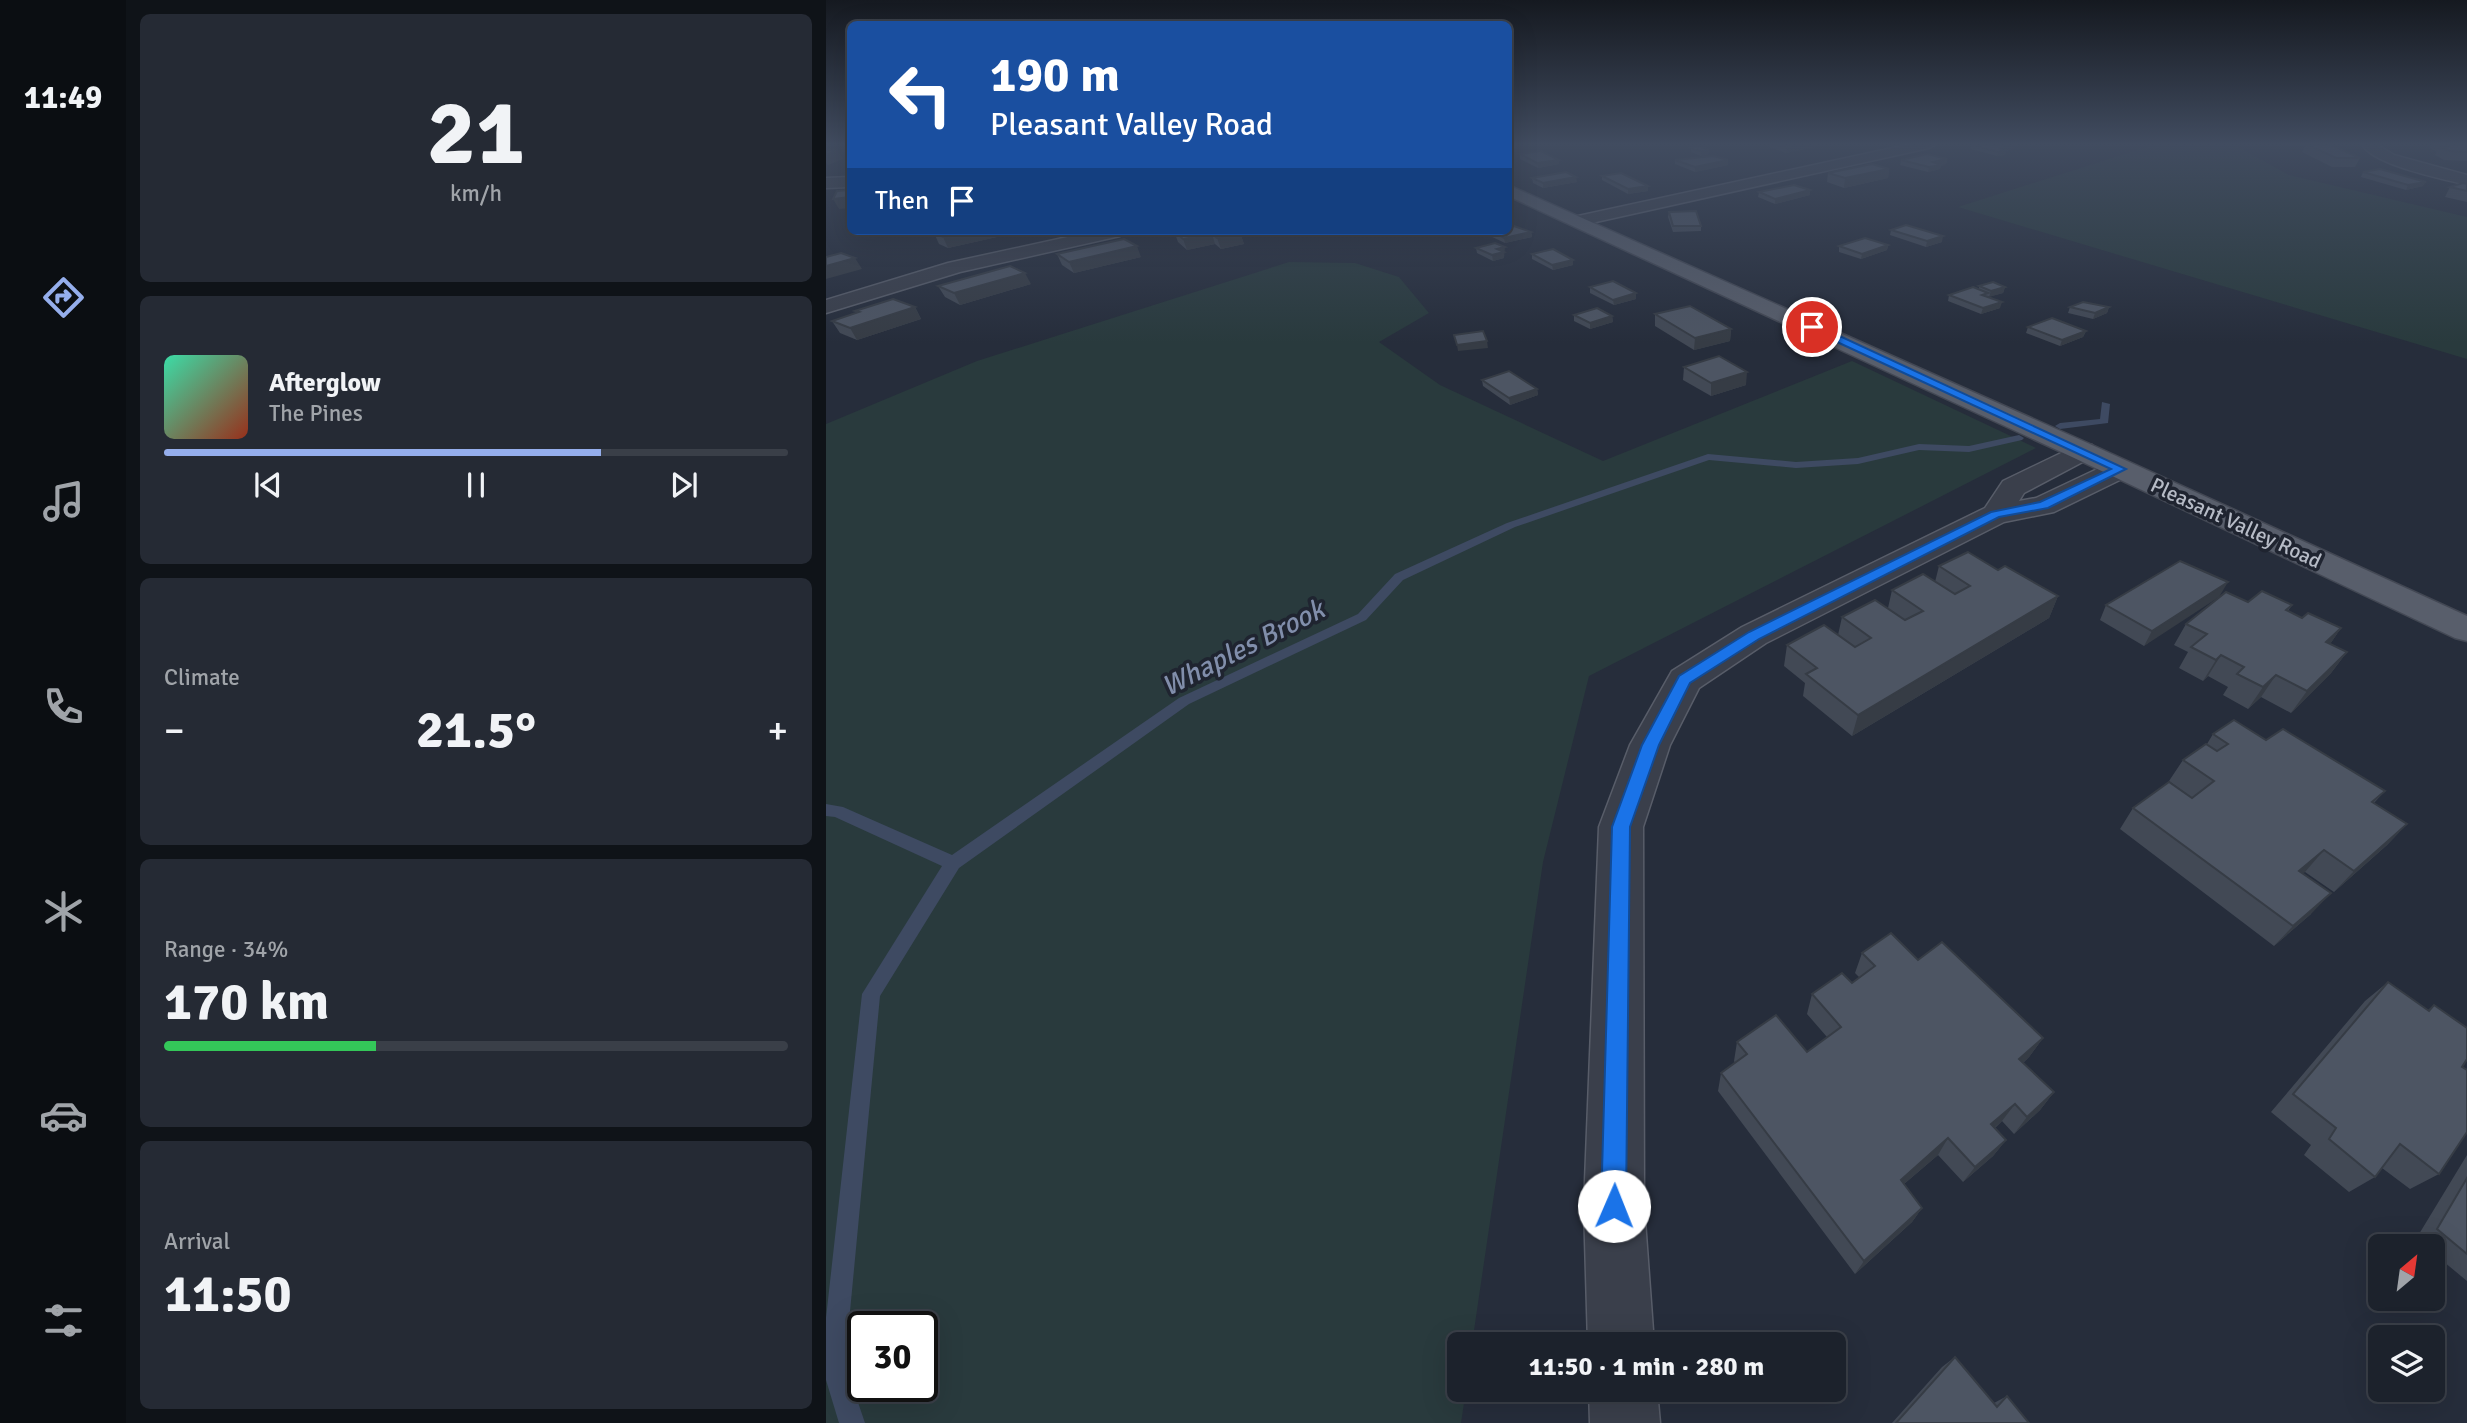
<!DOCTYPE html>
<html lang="en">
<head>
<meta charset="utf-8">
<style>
	body { margin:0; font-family:Signika,sans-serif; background:#252a34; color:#f1f3f6; height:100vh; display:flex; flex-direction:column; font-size:26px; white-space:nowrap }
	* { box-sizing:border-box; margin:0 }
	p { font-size:23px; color:#a0a4a9 }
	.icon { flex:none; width:38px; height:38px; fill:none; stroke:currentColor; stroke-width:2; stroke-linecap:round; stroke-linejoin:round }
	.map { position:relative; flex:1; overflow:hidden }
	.details { display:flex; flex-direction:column; gap:14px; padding:14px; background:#0f1318; width:700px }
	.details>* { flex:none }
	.hud { position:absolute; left:21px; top:21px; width:665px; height:214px; border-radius:10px; box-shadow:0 7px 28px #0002,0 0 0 2px #3a3f48; background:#1a4fa0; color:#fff; overflow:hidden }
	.needle { width:46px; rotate:29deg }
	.tools { position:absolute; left:1542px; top:1234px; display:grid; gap:14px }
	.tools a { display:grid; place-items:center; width:77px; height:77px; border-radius:10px; background:#1c222c; box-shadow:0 7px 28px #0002,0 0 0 2px #3a3f48; font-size:35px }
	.speed { position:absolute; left:21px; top:1311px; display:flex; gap:14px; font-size:35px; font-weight:700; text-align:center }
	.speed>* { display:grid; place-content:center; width:91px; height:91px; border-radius:50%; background:#1c222c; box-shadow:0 7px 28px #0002,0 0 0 2px #3a3f48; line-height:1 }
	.speed .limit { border:4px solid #111; border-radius:10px; background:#fff; color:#111 }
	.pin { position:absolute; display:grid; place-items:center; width:60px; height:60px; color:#fff; margin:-30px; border:4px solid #fff; border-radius:50%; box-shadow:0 2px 7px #0007 }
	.me { position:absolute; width:77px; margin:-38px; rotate:1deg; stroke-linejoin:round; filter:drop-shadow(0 0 5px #0008) }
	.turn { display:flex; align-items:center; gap:24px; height:147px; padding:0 28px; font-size:32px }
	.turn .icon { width:91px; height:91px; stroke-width:2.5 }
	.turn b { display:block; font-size:49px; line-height:60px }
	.then { display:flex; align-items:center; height:66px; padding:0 28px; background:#0003; gap:14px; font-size:26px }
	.big { font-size:52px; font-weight:700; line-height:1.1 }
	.details .tile { flex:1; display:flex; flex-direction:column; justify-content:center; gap:10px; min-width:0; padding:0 24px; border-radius:10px; background:#252a34 }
	.details .dial { align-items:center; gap:0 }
	.dial b { font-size:91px; line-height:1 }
	.song { display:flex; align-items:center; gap:21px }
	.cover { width:84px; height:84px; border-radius:10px; background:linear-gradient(135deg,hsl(160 70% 55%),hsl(10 70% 35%)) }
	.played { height:7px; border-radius:4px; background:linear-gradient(90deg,#95aeec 70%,#3a3f48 70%) }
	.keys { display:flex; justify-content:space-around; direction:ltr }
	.heat { display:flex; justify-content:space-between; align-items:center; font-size:38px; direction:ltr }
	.charge { height:10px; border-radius:5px; background:linear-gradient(90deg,#34c759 34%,#3a3f48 0) }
	.trip { position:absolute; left:621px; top:1332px; width:399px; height:70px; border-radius:10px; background:#1c222c; box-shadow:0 7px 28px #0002,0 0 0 2px #3a3f48; font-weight:700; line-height:70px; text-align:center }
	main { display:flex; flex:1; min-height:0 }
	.tabs { display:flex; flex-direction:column; width:126px; justify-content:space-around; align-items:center; background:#0b0e12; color:#a0a4a9 }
	.tabs .icon { width:49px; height:49px }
	.tabs .on { color:#95aeec }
	.tabs b { font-size:32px; color:#f1f3f6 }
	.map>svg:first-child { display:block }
	.green { fill:#293a3d; fill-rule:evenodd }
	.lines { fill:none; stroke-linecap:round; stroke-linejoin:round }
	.stream { fill:#3e4a62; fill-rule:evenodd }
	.minor-casing { stroke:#585d69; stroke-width:3 }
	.major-casing { stroke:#434854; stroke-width:3 }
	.minor { fill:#3a3f4b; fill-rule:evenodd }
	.major { fill:#585e6b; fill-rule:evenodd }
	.wall { fill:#424955 }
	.shaded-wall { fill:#363c45 }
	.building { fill:#4d5563; stroke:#363c45; stroke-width:2 }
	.route { fill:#1a73e8; stroke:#114b97; stroke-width:2 }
	.labels { text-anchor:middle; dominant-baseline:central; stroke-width:7; stroke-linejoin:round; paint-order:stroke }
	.far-street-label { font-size:21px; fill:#b6bbc6; stroke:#1f2430 }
	.water-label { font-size:28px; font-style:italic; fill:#818eab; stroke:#1f2430 }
</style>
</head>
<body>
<main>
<nav class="tabs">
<b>11:49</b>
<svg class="icon on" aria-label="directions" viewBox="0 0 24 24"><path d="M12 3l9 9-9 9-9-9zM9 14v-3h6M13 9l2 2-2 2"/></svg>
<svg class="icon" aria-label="music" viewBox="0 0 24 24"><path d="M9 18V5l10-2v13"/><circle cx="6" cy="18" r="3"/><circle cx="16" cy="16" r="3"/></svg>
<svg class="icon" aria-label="phone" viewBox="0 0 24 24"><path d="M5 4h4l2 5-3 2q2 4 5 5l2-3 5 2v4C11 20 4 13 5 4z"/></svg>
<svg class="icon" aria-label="climate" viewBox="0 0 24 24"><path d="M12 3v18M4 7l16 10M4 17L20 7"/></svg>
<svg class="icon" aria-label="car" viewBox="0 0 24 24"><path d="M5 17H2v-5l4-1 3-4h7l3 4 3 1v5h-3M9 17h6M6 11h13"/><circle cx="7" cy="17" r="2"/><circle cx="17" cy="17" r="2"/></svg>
<svg class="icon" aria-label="filters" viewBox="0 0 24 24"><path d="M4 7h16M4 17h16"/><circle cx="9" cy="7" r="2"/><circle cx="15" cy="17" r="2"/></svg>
</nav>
<section class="details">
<div class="tile dial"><b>21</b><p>km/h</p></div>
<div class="tile">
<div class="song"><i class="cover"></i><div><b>Afterglow</b><p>The Pines</p></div></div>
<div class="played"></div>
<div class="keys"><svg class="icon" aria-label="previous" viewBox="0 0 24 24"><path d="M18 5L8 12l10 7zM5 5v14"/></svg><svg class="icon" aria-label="pause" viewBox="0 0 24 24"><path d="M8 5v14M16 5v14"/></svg><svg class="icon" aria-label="next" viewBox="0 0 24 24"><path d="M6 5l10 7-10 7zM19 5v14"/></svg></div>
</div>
<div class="tile"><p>Climate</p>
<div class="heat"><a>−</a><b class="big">21.5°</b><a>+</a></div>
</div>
<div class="tile"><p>Range · 34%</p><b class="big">170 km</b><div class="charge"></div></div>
<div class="tile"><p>Arrival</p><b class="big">11:50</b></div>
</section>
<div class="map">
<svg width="1641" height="1423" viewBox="0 0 1641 1423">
	<rect width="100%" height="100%" fill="#262d3b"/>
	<g class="green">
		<path d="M1330,144H1407L1463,175L1641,217V359L1132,207Z"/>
		<path d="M463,262L529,263L573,277L603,313L553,342L614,385L777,461L1026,361L1210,448L763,676L717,862L646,1344H634V1390H640L635,1423H0V424L151,361ZM96,1326V1386H37V1326Z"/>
	</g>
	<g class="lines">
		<g class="stream">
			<path d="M1276,402L1284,404L1282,423L1234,429L1229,426L1234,423L1274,419Z"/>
			<path d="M1193,435L1198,438L1196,440L1143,452L1093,450L1032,464L970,468L883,460L689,527L577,580L540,620L363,704L133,868L54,996L19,1364L39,1423H13L0,1380V1318L36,994L116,866L9,817L0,816V804L17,807L126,855L353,698L532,614L569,574L681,523L882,454L970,462L1032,458L1093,444L1143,446Z"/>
		</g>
		<defs>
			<g id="minor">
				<path d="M1085,144H1110L1103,148L752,226L743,221L752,216Z"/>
				<path d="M1536,144H1550L1568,155L1641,175V185C1618,179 1546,165 1536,144Z"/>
				<path d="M24,177V187L0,188V178Z"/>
				<path d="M269,231H303L294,236L134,272L0,313V300L122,263Z"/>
				<path d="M1256,443L1266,445L1270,451L1266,457L1198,493L1193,501L1210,498L1284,463L1294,461L1304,463L1308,469L1304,475L1228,512L1178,522L940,643L873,688L844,745L817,827L818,1206L828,1344H762L758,1206L773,827L804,745L846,671L916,627L1159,508L1177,481Z"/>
				<path d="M763,1390H831L834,1423H764Z"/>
			</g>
			<path id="major" d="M682,185L1266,445L1641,616V641L1629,638L1246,457L682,196Z"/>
		</defs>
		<use href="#minor" class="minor-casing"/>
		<use href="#major" class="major-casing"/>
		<use href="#minor" class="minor"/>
		<use href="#major" class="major"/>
	</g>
	<g class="wall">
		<path d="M944,144H994L993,146L960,153L944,147Z"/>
		<path d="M1457,144H1503L1534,158L1529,167H1506L1476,152L1479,146Z"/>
		<path d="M1605,144H1641V161L1618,160L1609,155L1611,152L1603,147Z"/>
		<path d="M1146,145H1188L1187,149L1180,151L1179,155L1171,156L1145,149Z"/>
		<path d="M865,148L883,154L875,156L865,152Z"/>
		<path d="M694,154L733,160V164L712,168L694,159Z"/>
		<path d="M1121,159L1120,164L1115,165L1114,169L1102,172L1074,165L1075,160Z"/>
		<path d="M849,160L902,165L869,172L849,164Z"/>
		<path d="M1063,169L1062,178L1018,188L1001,182L1002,173Z"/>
		<path d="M1537,172L1597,186L1580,190L1535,177Z"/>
		<path d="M776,176L822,191L802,194L776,180Z"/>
		<path d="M706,178L751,182L717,188L707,183Z"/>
		<path d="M1641,184V202L1619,197L1624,187Z"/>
		<path d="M933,192L984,195L949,204L932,197Z"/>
		<path d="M843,212L875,226V231L847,232L842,217Z"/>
		<path d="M1065,230L1116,242L1100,247L1064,235Z"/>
		<path d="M116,231H192L193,232L122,248L113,244L108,233Z"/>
		<path d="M348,231L414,233L418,244L395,249L389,244L361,250L352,242Z"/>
		<path d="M660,231L705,232L706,237L679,243L660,234Z"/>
		<path d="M1062,245L1061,250L1035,259L1013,252V246Z"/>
		<path d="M650,248L679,253H678V258L667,261L651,253Z"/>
		<path d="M231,254L315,257L248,273L236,265Z"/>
		<path d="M706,254L747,260V265L727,270L706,259Z"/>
		<path d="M205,284L134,305L119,297L112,286Z"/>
		<path d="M1153,286L1179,287L1177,293L1161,297L1174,308L1155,314L1122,301L1123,295L1153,290Z"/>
		<path d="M764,287L810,293V299L788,305L764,293Z"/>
		<path d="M89,307L95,319L31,340L14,333L6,321L30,313L29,311Z"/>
		<path d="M1244,307H1283L1281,313L1267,319L1242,313Z"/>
		<path d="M829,314L905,329L904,341L868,350L829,326Z"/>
		<path d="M748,315L786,316L787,322L764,329L748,321Z"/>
		<path d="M1202,327L1260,331L1257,337L1234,346L1200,333Z"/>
		<path d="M858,367L920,385L885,396L857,380Z"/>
		<path d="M656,380L711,389L712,395L684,405L657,386Z"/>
		<path d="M1113,566L1172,570L1232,596L1223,618L1026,736L977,696L979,683L958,666L961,645L1012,635L1016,617L1062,608L1066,590L1109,582Z"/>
		<path d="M1402,582L1318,646L1274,620L1280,605Z"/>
		<path d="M1422,602L1466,605L1462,611L1476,618L1515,628L1504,644L1521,652L1505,673L1465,713L1435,697L1422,709L1397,695L1402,687L1382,676L1377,681L1353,668L1362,652L1348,645L1360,624Z"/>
		<path d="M1387,734L1440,740L1559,791L1548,803L1581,824L1561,845L1508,892L1479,872L1476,873L1485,914L1448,946L1294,829L1307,808L1366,798L1343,781L1357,760L1381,744Z"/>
		<path d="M1036,953L1092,960L1217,1038L1203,1057L1197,1063L1228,1092L1214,1110L1188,1134L1176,1121L1169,1128L1180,1140L1167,1156L1137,1182L1112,1155L1078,1184L1096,1208L1086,1222L1029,1274L892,1091L895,1073L909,1063L908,1061L911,1042L981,1052L1001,1037L981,1014L986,994L1026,983L1034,978L1029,973Z"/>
		<path d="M1562,982L1602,1010L1608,1005L1636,1067L1613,1174L1584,1189L1556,1168L1549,1177L1523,1192L1478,1155L1485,1145L1445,1112L1539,1001Z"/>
		<path d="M1641,1155V1281L1606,1252V1246H1599L1590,1239Z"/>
		<path d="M1129,1357L1168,1403L1181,1396L1203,1423H1066L1116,1367Z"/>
	</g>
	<g class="shaded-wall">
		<path d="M692,144L693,147L682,149V145Z"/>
		<path d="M984,144H994L993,146L960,153L961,148Z"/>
		<path d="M1188,145L1187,149L1180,151L1179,155L1171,156L1173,148Z"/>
		<path d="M12,150L17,159L2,165L0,162V155Z"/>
		<path d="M883,150V154L875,156V151Z"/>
		<path d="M1121,159L1120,164L1115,165L1114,169L1102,172L1103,167L1107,162Z"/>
		<path d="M733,160V164L712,168L711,163Z"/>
		<path d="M902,160V165L869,172V167Z"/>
		<path d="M1063,169L1062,178L1018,188L1019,178Z"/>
		<path d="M750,177L751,182L717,188V183Z"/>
		<path d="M1600,182L1597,186L1580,190L1582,185Z"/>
		<path d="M822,186V191L802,194V189Z"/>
		<path d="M984,190V195L949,204V199Z"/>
		<path d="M24,197V208L13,209L7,199Z"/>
		<path d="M145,231H192L193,232L122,248L117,237Z"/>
		<path d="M705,232L706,237L679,243L678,238Z"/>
		<path d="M414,233L418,244L395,249L391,238Z"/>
		<path d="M386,234L389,244L361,250L357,239Z"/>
		<path d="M1117,236L1116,242L1100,247L1101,241Z"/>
		<path d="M1062,245L1061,250L1035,259L1036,254Z"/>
		<path d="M311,246L315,257L248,273L243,262Z"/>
		<path d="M679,247L678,258L667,261L666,255L671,249Z"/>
		<path d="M29,258L36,269L0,279V266Z"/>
		<path d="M747,260V265L727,270L726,265Z"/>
		<path d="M199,273L205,284L134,305L128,293Z"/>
		<path d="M1179,287L1177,293L1163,297L1165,291Z"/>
		<path d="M810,293V299L788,305L787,300Z"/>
		<path d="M1176,302L1174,308L1155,314L1157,308Z"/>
		<path d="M89,307L95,319L31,340L24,328Z"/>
		<path d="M1283,307L1281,313L1267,319L1269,313Z"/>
		<path d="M786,316L787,322L764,329V323Z"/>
		<path d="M905,329L904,341L868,350L869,338Z"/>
		<path d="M1260,331L1257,337L1234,346L1236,340Z"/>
		<path d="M661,341L662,348L632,351L631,345Z"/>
		<path d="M921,372L920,385L885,396V383Z"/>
		<path d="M711,389L712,395L684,405L683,398Z"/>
		<path d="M1402,582L1393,597L1318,646L1326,631Z"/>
		<path d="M1232,596L1223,618L1026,736L1032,715Z"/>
		<path d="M1515,628L1500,650V642Z"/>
		<path d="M1521,652L1505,673L1465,713L1481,691Z"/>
		<path d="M1395,655L1382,676L1377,681L1390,660Z"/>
		<path d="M1450,675L1435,697L1422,709L1437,687Z"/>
		<path d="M1581,824L1561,845L1508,892L1528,871Z"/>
		<path d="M1498,850L1479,872L1454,892L1473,871Z"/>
		<path d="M1505,893L1485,914L1448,946L1467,926Z"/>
		<path d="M1217,1038L1203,1057L1181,1077L1193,1059Z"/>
		<path d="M1228,1092L1214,1110L1188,1134L1201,1117Z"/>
		<path d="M1189,1104L1176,1121L1153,1141L1165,1124Z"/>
		<path d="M1122,1138L1112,1155L1065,1195L1075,1180Z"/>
		<path d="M1180,1140L1167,1156L1137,1182L1149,1167Z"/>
		<path d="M1096,1208L1086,1222L1029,1274L1038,1261Z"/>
	</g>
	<g class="building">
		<path d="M947,144H984L961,148Z"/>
		<path d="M1152,144H1185L1188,145L1173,148L1180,150L1172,152L1146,145Z"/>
		<path d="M1480,144H1503L1534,158H1510Z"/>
		<path d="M1618,144H1641V152L1623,151L1614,146L1623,147Z"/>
		<path d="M873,146L883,150L875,151L865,148Z"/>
		<path d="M0,150H12L0,155Z"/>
		<path d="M715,151L733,160L711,163L694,154Z"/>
		<path d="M1101,154L1121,159L1107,162L1115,165L1103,167L1075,160Z"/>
		<path d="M887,156L902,160L869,167L849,160Z"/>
		<path d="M1046,164L1063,169L1019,178L1002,173Z"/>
		<path d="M1554,169L1600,182L1582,185L1537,172Z"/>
		<path d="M740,172L750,177L717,183L706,178Z"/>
		<path d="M795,173L822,186L802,189L776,176Z"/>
		<path d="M1637,183L1641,184V191L1624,187Z"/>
		<path d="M968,185L984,190L949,199L933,192Z"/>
		<path d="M24,190V197L7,199L11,191Z"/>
		<path d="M870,211L875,226H847L843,212Z"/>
		<path d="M682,224L705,232L678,238L665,231H682Z"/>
		<path d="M1080,225L1117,236L1101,241L1065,230Z"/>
		<path d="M116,231H145L117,237L108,233Z"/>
		<path d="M348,231H411L414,233L391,238L386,234L357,239Z"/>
		<path d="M1039,238L1062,245L1036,254L1013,246Z"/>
		<path d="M298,239L311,246L243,262L231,254Z"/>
		<path d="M669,243L679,247L671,249L678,252L666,255L650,248Z"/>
		<path d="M727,249L747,260L726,265L706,254Z"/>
		<path d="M15,253L29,258L0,266V257Z"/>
		<path d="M184,266L199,273L128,293L112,286Z"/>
		<path d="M787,281L810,293L787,300L764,287Z"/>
		<path d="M1167,282L1179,287L1165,291L1153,286Z"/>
		<path d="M1147,287L1162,293L1156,295L1176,302L1157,308L1123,295Z"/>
		<path d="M67,299L89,307L24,328L6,321L33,312L29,311Z"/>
		<path d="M1257,302L1283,307L1269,313L1244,307Z"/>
		<path d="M864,306L905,329L869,338L829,314Z"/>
		<path d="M771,308L786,316L764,323L748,315Z"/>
		<path d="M1226,318L1260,331L1236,340L1202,327Z"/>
		<path d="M657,331L661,341L631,345L628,335Z"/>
		<path d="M893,356L921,372L885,383L858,367Z"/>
		<path d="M683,371L711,389L683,398L656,380Z"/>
		<path d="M1142,552L1172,570L1179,566L1232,596L1032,715L980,674L991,668L961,645L998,625L1029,647L1045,638L1016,617L1049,600L1079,620L1097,611L1066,590L1097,574L1129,594L1144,586L1113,566Z"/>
		<path d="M1354,561L1402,582L1326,631L1280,605Z"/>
		<path d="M1436,591L1466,605L1460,610L1476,618L1482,613L1515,628L1500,642L1521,652L1481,691L1450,675L1437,687L1411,674L1418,667L1395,655L1390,660L1365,647L1381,634L1360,624L1400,592L1422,602Z"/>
		<path d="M1408,720L1440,740L1457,729L1559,791L1546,802L1581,824L1528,871L1498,850L1473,871L1505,893L1467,926L1307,808L1343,782L1366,798L1388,781L1357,760L1380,744L1391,751L1402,744L1387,734Z"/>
		<path d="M1065,933L1092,960L1116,942L1217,1038L1193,1059L1228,1092L1201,1117L1189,1104L1165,1124L1180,1140L1149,1167L1122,1138L1075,1180L1096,1208L1038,1261L895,1073L921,1054L911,1042L950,1015L981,1052L1015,1027L986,994L1016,973L1026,983L1049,966L1036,953Z"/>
		<path d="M1562,982L1603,1011L1608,1005L1641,1028V1059L1636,1067L1641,1070V1132L1613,1174L1574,1144L1549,1177L1503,1139L1510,1128L1467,1094Z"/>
		<path d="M1641,1178V1254L1611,1229Z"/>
		<path d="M1129,1357L1171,1407L1181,1396L1203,1423H1070Z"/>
	</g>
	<linearGradient id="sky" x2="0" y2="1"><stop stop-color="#151920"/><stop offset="0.42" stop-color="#414c60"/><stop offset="1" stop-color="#414c60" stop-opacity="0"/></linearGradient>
	<rect width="1641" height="343" fill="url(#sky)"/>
	<path class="route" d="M983,325H990L1300,469L1222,508L1173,517L933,639L864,683L833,745L804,827L800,1206L796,1215L788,1218L779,1215L775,1206L786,827L816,745L853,676L923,632L1165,512L1214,502L1285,469L983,329Z"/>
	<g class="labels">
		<g class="far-street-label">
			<text transform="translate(1410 523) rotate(25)">Pleasant Valley Road</text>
		</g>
		<g class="water-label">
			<text transform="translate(417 648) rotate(-27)">Whaples Brook</text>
		</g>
	</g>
</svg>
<div class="tools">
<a><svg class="needle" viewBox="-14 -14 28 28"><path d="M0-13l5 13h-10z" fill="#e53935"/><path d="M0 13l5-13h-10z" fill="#a0a4a9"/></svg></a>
<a><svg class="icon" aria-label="layers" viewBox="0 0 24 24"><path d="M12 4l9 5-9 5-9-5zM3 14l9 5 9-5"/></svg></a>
</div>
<div class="speed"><div class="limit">30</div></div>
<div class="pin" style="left:986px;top:327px;background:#d93025"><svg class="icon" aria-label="arrive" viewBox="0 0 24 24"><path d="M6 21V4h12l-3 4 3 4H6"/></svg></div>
<svg class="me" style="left:788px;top:1206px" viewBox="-20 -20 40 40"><circle r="19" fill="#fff"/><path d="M0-13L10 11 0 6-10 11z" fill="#1a73e8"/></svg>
<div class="trip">11:50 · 1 min · 280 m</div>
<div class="hud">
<div class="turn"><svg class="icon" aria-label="left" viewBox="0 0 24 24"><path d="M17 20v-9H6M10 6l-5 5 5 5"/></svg><div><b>190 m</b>Pleasant Valley Road</div></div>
<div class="then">Then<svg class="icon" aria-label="arrive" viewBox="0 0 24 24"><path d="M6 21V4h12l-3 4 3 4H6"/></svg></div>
</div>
</div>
</main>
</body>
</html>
